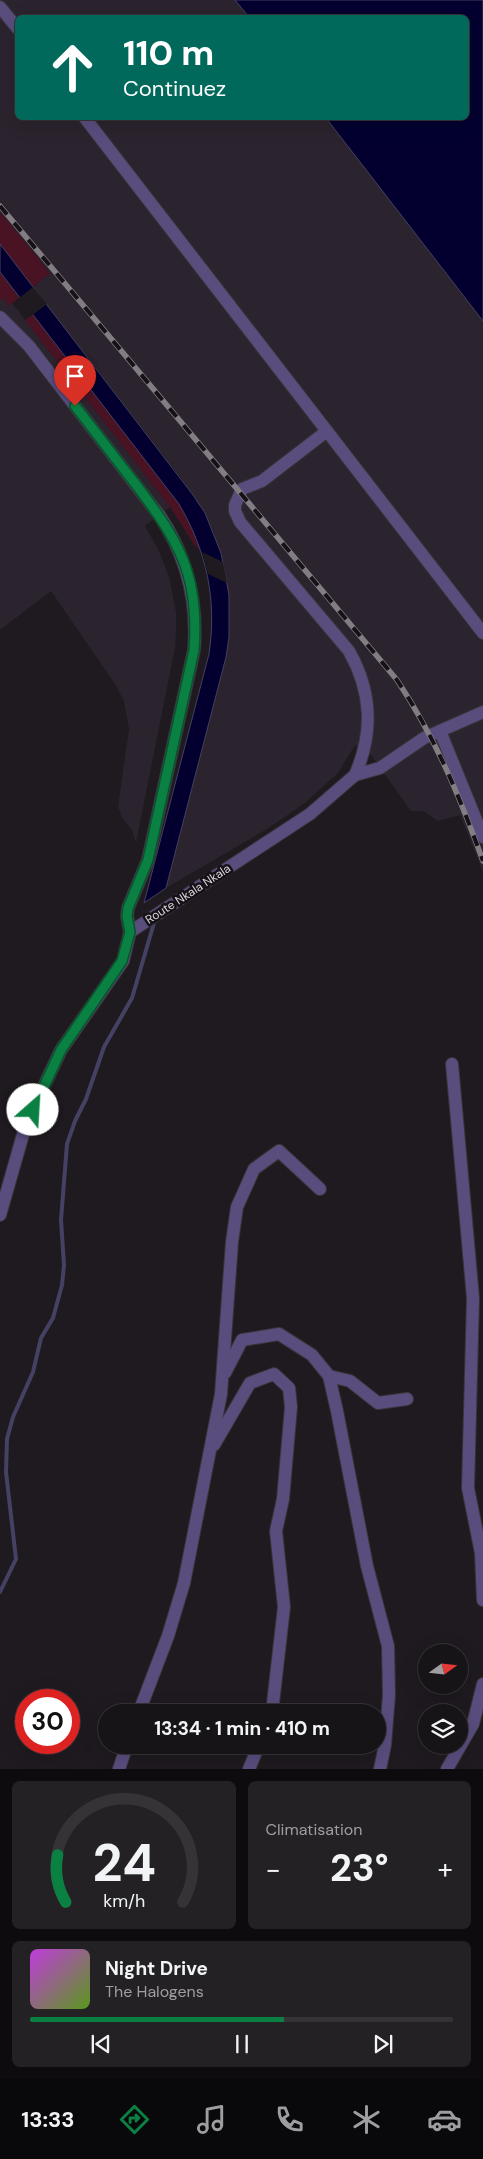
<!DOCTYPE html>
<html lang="fr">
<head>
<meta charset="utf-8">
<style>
	body { margin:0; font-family:"DM Sans",sans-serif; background:#242125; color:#f1f3f6; height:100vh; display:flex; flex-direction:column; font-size:19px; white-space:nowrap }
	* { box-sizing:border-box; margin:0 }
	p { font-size:16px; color:#9e9ea2 }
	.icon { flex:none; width:28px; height:28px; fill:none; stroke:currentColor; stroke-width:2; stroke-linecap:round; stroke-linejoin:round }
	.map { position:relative; height:1769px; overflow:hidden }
	.side { display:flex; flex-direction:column; gap:12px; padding:12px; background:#0d0b0d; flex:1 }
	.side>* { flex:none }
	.hud { position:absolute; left:15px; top:15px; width:454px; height:105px; border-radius:8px; box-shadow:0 5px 20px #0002,0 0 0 1px #363337; background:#00695c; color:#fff; overflow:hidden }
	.needle { width:32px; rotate:75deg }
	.buttons { position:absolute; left:418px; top:1644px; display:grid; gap:10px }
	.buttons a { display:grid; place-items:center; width:50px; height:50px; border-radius:50%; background:#171418; box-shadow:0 5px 20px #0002,0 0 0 1px #363337; font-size:25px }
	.speed { position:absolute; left:15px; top:1689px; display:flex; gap:10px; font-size:25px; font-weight:700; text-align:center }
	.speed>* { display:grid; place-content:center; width:65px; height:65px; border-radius:50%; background:#171418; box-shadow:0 5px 20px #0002,0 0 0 1px #363337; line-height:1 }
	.speed .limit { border:8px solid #d22; background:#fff; color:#111 }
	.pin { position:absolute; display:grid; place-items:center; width:42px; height:42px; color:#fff; margin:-51px -21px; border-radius:50% 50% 50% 0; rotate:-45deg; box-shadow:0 0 5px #0007 }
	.pin .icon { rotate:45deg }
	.me { position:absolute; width:55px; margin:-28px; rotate:26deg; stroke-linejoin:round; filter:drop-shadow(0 0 4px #0008) }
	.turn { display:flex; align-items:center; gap:18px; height:105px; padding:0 25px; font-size:22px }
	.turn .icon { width:65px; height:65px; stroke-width:2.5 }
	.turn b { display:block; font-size:35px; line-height:42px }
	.big { font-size:38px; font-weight:700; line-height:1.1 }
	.side .tile { flex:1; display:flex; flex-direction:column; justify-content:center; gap:8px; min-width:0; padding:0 18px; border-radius:8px; background:#242125 }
	.side .dial { align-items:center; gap:0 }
	.dial svg { height:130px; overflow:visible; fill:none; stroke:#363337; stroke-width:7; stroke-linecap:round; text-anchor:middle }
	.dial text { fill:#f1f3f6; stroke:none }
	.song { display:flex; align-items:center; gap:15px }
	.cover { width:60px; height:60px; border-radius:8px; background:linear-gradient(135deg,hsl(290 70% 55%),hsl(90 70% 35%)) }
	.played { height:5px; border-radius:2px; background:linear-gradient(90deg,#0b8043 60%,#363337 60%) }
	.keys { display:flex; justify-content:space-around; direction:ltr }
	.heat { display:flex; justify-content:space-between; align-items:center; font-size:28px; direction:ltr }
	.side .tiles { flex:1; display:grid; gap:12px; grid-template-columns:1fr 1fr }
	.tile:last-child { grid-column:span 2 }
	.trip { position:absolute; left:98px; top:1704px; width:288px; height:50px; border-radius:25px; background:#171418; box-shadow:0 5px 20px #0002,0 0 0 1px #363337; font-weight:700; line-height:50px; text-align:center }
	.dock { display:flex; height:80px; justify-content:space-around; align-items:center; background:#09080a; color:#9e9ea2 }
	.dock .icon { width:35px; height:35px }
	.dock .active { color:#0b8043 }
	.dock b { font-size:22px; color:#f1f3f6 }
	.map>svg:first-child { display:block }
	.built { fill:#2b232d }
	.green { fill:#491324 }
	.water { fill:#03002f; stroke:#444163 }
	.pier { fill:#1f1a20 }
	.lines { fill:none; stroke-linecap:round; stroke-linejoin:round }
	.stream { stroke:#444163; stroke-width:4 }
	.minor-casing { stroke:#39353a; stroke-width:14 }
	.minor { stroke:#594d7e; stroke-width:12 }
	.rail-casing { stroke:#817d82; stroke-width:5.5 }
	.rail { stroke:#151117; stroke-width:4; stroke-dasharray:11; stroke-linecap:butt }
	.route-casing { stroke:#07532c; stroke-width:12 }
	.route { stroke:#0b8043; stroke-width:9 }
	.labels { text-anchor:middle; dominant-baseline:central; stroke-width:5; stroke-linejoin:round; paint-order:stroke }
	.street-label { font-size:12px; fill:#dbd8dc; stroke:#151117 }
</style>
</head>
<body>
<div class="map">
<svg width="483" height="1769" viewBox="0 0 483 1769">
	<rect width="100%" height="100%" fill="#1f1a20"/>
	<g class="built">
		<path d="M0,0H235L249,17L18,18V118H326L483,321V872L460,815L438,821L423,811H411L368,751L355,745L338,773L305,803L267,829L166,888L226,657L229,637V595L214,533L205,513L181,478L33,287L50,273L0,212Z"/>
		<path d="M4,298L9,306L12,303L170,507L145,526L159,551L169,577L176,612V630L175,648L136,843L132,830L123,819L118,807L129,729L124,701L115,684L51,591L0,630V300Z"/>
	</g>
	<g class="green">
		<path d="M0,212L50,273L33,287L0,244Z"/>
		<path d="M0,272L20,297L9,306L4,299L0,300Z"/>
		<path d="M33,314L179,504L189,521L202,552L193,543L170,507L25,320Z"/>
	</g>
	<g class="water">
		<path d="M235,0H483V321L326,118H466V18L249,17Z"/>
		<path d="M0,244L193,495L205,513L221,553L229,595V637L226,657L166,888L144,903L209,654C217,600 207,552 179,504L0,272Z"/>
	</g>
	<g class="pier">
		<path d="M33,287L47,304L31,316L18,299Z"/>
		<path d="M202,552L223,562L227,583L208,574Z"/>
	</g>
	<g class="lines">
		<path class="stream" d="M0,1592L16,1559L6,1472L7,1439L13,1417L33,1372L41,1338L53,1318L62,1285L64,1265L61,1220L67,1144L75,1121L86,1099L104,1047L132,998L154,923"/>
		<defs>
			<g id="minor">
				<path d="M0,7L18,29"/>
				<path d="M85,118L483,633"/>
				<path d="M0,317L29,346L159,515C187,556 198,601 194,650L148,860L128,908L127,916L130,932"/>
				<path d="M327,431L262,481L242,489L235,505V511L240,522L349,651C372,692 374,732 355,775L380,768L424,738L483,712"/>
				<path d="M440,731L483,837"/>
				<path d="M452,1064L473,1298L468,1488L481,1553L483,1600"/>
				<path d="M0,1215L26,1124L61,1050L123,961L130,932L310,814L355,775"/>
				<path d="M225,1373L242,1340L279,1334L312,1355L329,1376L337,1411L367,1566L388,1646L389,1695L385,1745L380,1769"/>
				<path d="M329,1376L350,1381L378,1403L407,1399"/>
				<path d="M214,1445L250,1383L274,1374L289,1388L291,1407L283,1499L276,1531L284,1607L272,1712"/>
				<path d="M139,1712L168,1636L184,1583L221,1394L232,1242L237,1207L254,1169L279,1151L320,1189"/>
				<path d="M119,1769L127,1745"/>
				<path d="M249,1769L259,1745"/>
				<path d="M447,1769L473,1724L483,1684"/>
			</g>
		</defs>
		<use href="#minor" class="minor-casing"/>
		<use href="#minor" class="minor"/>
		<defs>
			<path id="rail" d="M0,206L397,680C436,739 459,795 483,861"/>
		</defs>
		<use href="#rail" class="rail-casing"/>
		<use href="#rail" class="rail"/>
	</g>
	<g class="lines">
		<defs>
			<path id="route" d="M33,1110L61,1050L122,961L130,932L127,916L128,908L148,860L194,650C200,574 178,540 134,482C114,457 95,431 75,406"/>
		</defs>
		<use href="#route" class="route-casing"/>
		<use href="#route" class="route"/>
	</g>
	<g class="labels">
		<g class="street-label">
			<text transform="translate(188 894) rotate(-33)">Route Nkala Nkala</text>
		</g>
	</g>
</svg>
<div class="buttons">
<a><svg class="needle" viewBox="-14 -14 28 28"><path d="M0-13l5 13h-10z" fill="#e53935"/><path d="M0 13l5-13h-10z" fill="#9e9ea2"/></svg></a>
<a><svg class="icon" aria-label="layers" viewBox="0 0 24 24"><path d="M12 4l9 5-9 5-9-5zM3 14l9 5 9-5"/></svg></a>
</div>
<div class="speed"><div class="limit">30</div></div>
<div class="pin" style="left:75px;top:406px;background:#d93025"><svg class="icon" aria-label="arrive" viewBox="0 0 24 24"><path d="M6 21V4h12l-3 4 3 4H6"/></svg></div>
<svg class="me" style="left:33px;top:1110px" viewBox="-20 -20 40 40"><circle r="19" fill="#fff"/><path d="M0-13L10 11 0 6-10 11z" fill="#0b8043"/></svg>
<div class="trip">13:34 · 1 min · 410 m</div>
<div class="hud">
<div class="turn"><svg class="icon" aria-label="ahead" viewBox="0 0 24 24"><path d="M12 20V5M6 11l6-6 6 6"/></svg><div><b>110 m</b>Continuez</div></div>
</div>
</div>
<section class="side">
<div class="tiles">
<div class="tile dial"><svg viewBox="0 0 100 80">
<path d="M14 69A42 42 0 1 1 86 69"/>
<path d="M14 69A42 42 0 0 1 9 40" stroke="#0b8043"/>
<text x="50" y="56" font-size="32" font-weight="700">24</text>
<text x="50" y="72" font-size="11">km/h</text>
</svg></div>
<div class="tile"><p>Climatisation</p>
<div class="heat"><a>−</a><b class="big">23°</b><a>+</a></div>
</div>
<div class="tile">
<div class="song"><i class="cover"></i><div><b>Night Drive</b><p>The Halogens</p></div></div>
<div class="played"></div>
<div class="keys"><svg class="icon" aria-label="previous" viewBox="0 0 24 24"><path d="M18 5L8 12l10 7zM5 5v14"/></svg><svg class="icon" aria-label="pause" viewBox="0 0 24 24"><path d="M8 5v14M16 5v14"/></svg><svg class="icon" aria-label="next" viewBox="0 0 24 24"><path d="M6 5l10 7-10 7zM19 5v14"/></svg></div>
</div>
</div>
</section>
<nav class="dock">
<b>13:33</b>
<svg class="icon active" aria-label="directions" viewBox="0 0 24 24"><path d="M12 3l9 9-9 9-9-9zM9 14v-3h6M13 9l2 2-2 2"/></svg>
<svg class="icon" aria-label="music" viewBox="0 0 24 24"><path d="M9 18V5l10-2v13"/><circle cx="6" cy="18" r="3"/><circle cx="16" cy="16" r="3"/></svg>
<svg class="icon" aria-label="phone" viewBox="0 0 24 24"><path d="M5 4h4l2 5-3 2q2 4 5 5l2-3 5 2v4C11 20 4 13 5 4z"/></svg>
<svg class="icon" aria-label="climate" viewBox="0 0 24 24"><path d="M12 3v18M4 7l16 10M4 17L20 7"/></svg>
<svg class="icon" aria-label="car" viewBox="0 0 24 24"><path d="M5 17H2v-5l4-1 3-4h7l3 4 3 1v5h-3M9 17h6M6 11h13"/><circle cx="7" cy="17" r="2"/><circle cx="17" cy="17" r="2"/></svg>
</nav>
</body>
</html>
